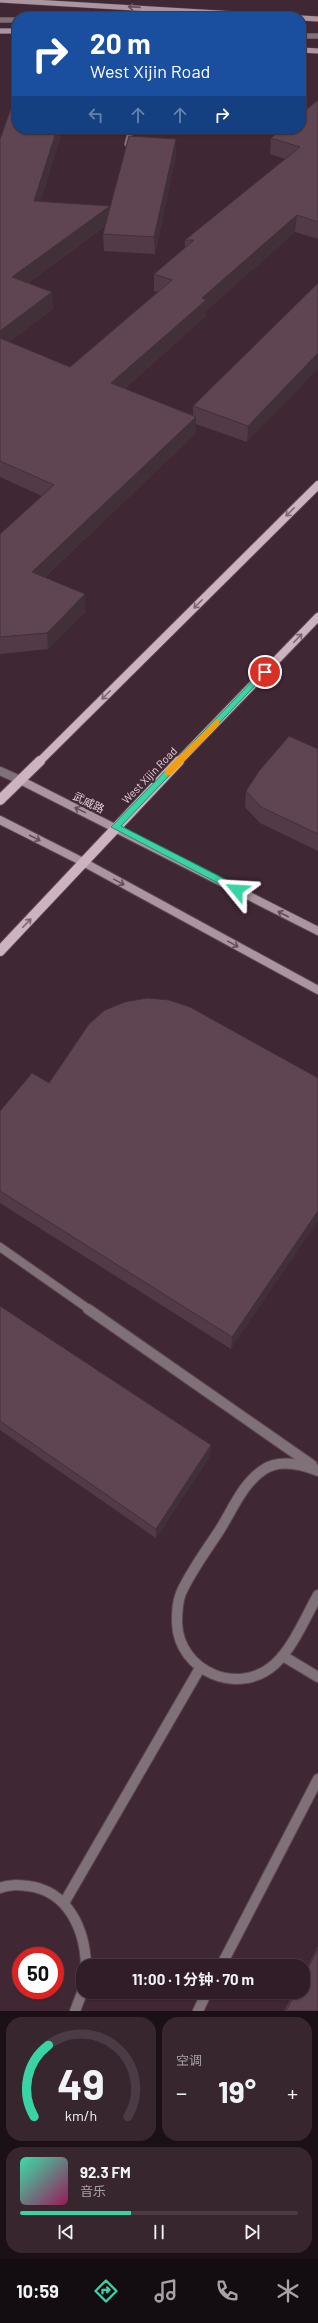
<!DOCTYPE html>
<html lang="zh">
<head>
<meta charset="utf-8">
<style>
	body { margin:0; font-family:Barlow,"Noto Sans SC",sans-serif; background:#38262f; color:#f1f3f6; height:100vh; display:flex; flex-direction:column; font-size:15px; white-space:nowrap }
	* { box-sizing:border-box; margin:0 }
	p { font-size:13px; color:#a8a2a7 }
	.icon { flex:none; width:22px; height:22px; fill:none; stroke:currentColor; stroke-width:2; stroke-linecap:round; stroke-linejoin:round }
	.map { position:relative; height:2011px; overflow:hidden }
	.sheet { display:flex; flex-direction:column; gap:6px; padding:6px; background:#1a1015; flex:1 }
	.sheet>* { flex:none }
	.top-card { position:absolute; left:12px; top:12px; width:294px; height:122px; border-radius:16px; box-shadow:0 1px 3px #0004,0 0 0 1px #4b3b44; background:#1a4fa0; color:#fff; overflow:hidden }
	.speed { position:absolute; left:12px; top:1947px; display:flex; gap:8px; font-size:20px; font-weight:700; text-align:center }
	.speed>* { display:grid; place-content:center; width:52px; height:52px; border-radius:50%; background:#301d27; box-shadow:0 1px 3px #0004,0 0 0 1px #4b3b44; line-height:1 }
	.speed .limit { border:6px solid #d22; background:#fff; color:#111 }
	.pin { position:absolute; display:grid; place-items:center; width:34px; height:34px; color:#fff; margin:-17px; border:2px solid #fff; border-radius:50%; box-shadow:0 1px 4px #0007 }
	.me { position:absolute; width:44px; margin:-22px; rotate:297deg; stroke-linejoin:round; filter:drop-shadow(0 0 3px #0008) }
	.turn { display:flex; align-items:center; gap:14px; height:84px; padding:0 12px; font-size:18px }
	.turn .icon { width:52px; height:52px; stroke-width:2.5 }
	.turn b { display:block; font-size:28px; line-height:34px }
	.lanes { display:flex; align-items:center; height:38px; padding:0 12px; background:#0003; justify-content:center; gap:20px; direction:ltr }
	.lanes .off { opacity:.35 }
	.big { font-size:30px; font-weight:700; line-height:1.1 }
	.sheet .tile { flex:1; display:flex; flex-direction:column; justify-content:center; gap:6px; min-width:0; padding:0 14px; border-radius:16px; background:#38262f }
	.sheet .dial { align-items:center; gap:0 }
	.dial svg { height:104px; overflow:visible; fill:none; stroke:#4b3b44; stroke-width:7; stroke-linecap:round; text-anchor:middle }
	.dial text { fill:#f1f3f6; stroke:none }
	.song { display:flex; align-items:center; gap:12px }
	.cover { width:48px; height:48px; border-radius:6px; background:linear-gradient(135deg,hsl(160 70% 55%),hsl(330 70% 35%)) }
	.played { height:4px; border-radius:2px; background:linear-gradient(90deg,#38d4a6 40%,#4b3b44 40%) }
	.keys { display:flex; justify-content:space-around; direction:ltr }
	.heat { display:flex; justify-content:space-between; align-items:center; font-size:22px; direction:ltr }
	.sheet .tiles { flex:1; display:grid; gap:6px; grid-template-columns:1fr 1fr }
	.tile:last-child { grid-column:span 2 }
	.trip { position:absolute; left:76px; top:1959px; width:234px; height:40px; border-radius:16px; background:#301d27; box-shadow:0 1px 3px #0004,0 0 0 1px #4b3b44; font-weight:700; line-height:40px; text-align:center }
	.dock { display:flex; height:64px; justify-content:space-around; align-items:center; background:#130c10; color:#a8a2a7 }
	.dock .icon { width:28px; height:28px }
	.dock .active { color:#38d4a6 }
	.dock b { font-size:18px; color:#f1f3f6 }
	.map>svg:first-child { display:block }
	.lines { fill:none; stroke-linecap:round; stroke-linejoin:round }
	.service-casing { stroke:#5d4552; stroke-width:6 }
	.minor-far1-casing { stroke:#5d4552; stroke-width:10 }
	.minor-casing { stroke:#5d4552; stroke-width:12 }
	.tertiary-casing { stroke:#5d4552; stroke-width:10 }
	.secondary-far1-casing { stroke:#5d4552; stroke-width:6 }
	.secondary-casing { stroke:#5d4552; stroke-width:10 }
	.primary-far1-casing { stroke:#5d4552; stroke-width:10 }
	.primary-casing { stroke:#5d4552; stroke-width:12 }
	.service { stroke:#7f7177; stroke-width:5 }
	.minor-far1 { stroke:#7f7177; stroke-width:8 }
	.minor { stroke:#7f7177; stroke-width:10 }
	.tertiary { stroke:#7f7177; stroke-width:8 }
	.secondary-far1 { stroke:#ab96a0; stroke-width:5 }
	.secondary { stroke:#ab96a0; stroke-width:8 }
	.primary-far1 { stroke:#cdb2bf; stroke-width:8 }
	.primary { stroke:#cdb2bf; stroke-width:10 }
	.wall { fill:#523b47 }
	.shaded-wall { fill:#423039 }
	.building { fill:#5f4552; stroke:#423039 }
	.oneway { stroke:#654e5a }
	.oneway2 { stroke:#7f6673 }
	.route { fill:#38d4a6; stroke:#248a6c }
	.slow { fill:#f59e0b }
	.labels { text-anchor:middle; dominant-baseline:central; stroke-width:4; stroke-linejoin:round; paint-order:stroke }
	.street-label { font-size:11px; fill:#e1d0d8; stroke:#402734 }
</style>
</head>
<body>
<div class="map">
<svg width="318" height="2011" viewBox="0 0 318 2011">
	<rect width="100%" height="100%" fill="#402734"/>
	<g class="lines">
		<defs>
			<g id="service">
				<path d="M0,20H17"/>
				<path d="M301,36H318"/>
				<path d="M127,144L131,129"/>
			</g>
			<path id="minor-far1" d="M0,1247L90,1310"/>
			<g id="minor">
				<path d="M88,1309L312,1465"/>
				<path d="M318,1471C301,1464 279,1459 263,1470C242,1484 232,1511 219,1531C206,1551 191,1571 181,1593C177,1603 177,1613 177,1623C179,1672 239,1697 275,1664C294,1646 305,1618 318,1595"/>
				<path d="M283,1656L318,1677"/>
				<path d="M0,1888C9,1884 18,1885 28,1886C68,1891 85,1929 86,1966"/>
				<path d="M64,1903L200,1668"/>
				<path d="M221,1966L318,1779"/>
				<path d="M75,2011L83,1990"/>
				<path d="M198,2011L207,1992"/>
			</g>
			<path id="tertiary" d="M0,771L20,780"/>
			<g id="secondary-far1">
				<path d="M0,0L285,17"/>
				<path d="M301,18L318,19"/>
				<path d="M0,31H17"/>
				<path d="M301,50L318,51"/>
			</g>
			<g id="secondary">
				<path d="M20,780L318,931"/>
				<path d="M0,820L85,863L318,990"/>
			</g>
			<g id="primary-far1">
				<path d="M39,762L318,485"/>
				<path d="M178,762L318,617"/>
			</g>
			<g id="primary">
				<path d="M0,800L40,761"/>
				<path d="M0,951L179,761"/>
			</g>
		</defs>
		<use href="#service" class="service-casing"/>
		<use href="#minor-far1" class="minor-far1-casing"/>
		<use href="#minor" class="minor-casing"/>
		<use href="#tertiary" class="tertiary-casing"/>
		<use href="#secondary-far1" class="secondary-far1-casing"/>
		<use href="#secondary" class="secondary-casing"/>
		<use href="#primary-far1" class="primary-far1-casing"/>
		<use href="#primary" class="primary-casing"/>
		<use href="#service" class="service"/>
		<use href="#minor-far1" class="minor-far1"/>
		<use href="#minor" class="minor"/>
		<use href="#tertiary" class="tertiary"/>
		<use href="#secondary-far1" class="secondary-far1"/>
		<use href="#secondary" class="secondary"/>
		<use href="#primary-far1" class="primary-far1"/>
		<use href="#primary" class="primary"/>
	</g>
	<g class="wall">
		<path d="M318,100V239L295,232L206,311V316L124,389L193,415V406L318,283L247,442L196,424V433L45,577L86,611L48,649L0,654V534L42,496L0,477V139L63,129L40,202L110,210L176,155L155,254L104,251L103,234L105,226L28,283L53,309L9,342L70,367L158,292L154,291V274L185,248V240L285,159L270,154L271,138Z"/>
		<path d="M318,749V851L260,823L245,807L246,791Z"/>
		<path d="M318,1078L231,1349L0,1203V1111L49,1083Z"/>
		<path d="M0,1306L211,1445L210,1456L156,1538L0,1430Z"/>
		<path d="M318,1946V2011H284L294,1992H303V1975Z"/>
	</g>
	<g class="shaded-wall">
		<path d="M57,129H63L35,218L34,201Z"/>
		<path d="M176,139V155L155,254L154,237Z"/>
		<path d="M110,206V222L14,293L12,277Z"/>
		<path d="M297,215L295,232L206,311V316L111,400V383L202,298Z"/>
		<path d="M52,292L53,309L0,349V331Z"/>
		<path d="M318,353V369L247,442L248,426Z"/>
		<path d="M196,417V433L33,588L32,572Z"/>
		<path d="M85,594L86,611L48,649L47,633Z"/>
		<path d="M318,1211V1221L231,1349L232,1337Z"/>
		<path d="M211,1445L210,1456L156,1538V1529Z"/>
	</g>
	<g class="building">
		<path d="M17,91V129H57L34,201L110,206L12,277L52,292L0,331V139Z"/>
		<path d="M318,100V222L297,215L202,298L206,300L111,383L196,417L32,572L85,594L47,633L0,637V534L54,485L0,461V338L70,367L172,280L154,274L194,240H185L300,147L271,138L282,129H301V114Z"/>
		<path d="M129,136L176,139L154,237L103,234Z"/>
		<path d="M318,283V353L248,426L193,406Z"/>
		<path d="M289,736L318,749V834L261,807L246,791L259,771Z"/>
		<path d="M147,998L169,1000L190,1007L318,1078V1211L232,1337L0,1191V1111L32,1073L49,1083L89,1024L105,1010L125,1002Z"/>
		<path d="M0,1306L211,1445L156,1529L0,1421Z"/>
		<path d="M318,1949V2011H286L296,1992H303V1978Z"/>
	</g>
	<defs><path id="oneway-shaft" d="M-6 0H5M1.5-3L5.5 0L1.5 3" fill="none" stroke-width="1.6" stroke-linecap="round" stroke-linejoin="round"/></defs>
	<g class="oneway">
		<use href="#oneway-shaft" transform="translate(134 7) rotate(-176)"/>
		<use href="#oneway-shaft" transform="translate(80 810) rotate(-154)"/>
		<use href="#oneway-shaft" transform="translate(35 838) rotate(27)"/>
		<use href="#oneway-shaft" transform="translate(119 882) rotate(29)"/>
		<use href="#oneway-shaft" transform="translate(283 914) rotate(-153)"/>
		<use href="#oneway-shaft" transform="translate(233 944) rotate(29)"/>
	</g>
	<g class="oneway2">
		<use href="#oneway-shaft" transform="translate(290 512) rotate(135)"/>
		<use href="#oneway-shaft" transform="translate(198 604) rotate(135)"/>
		<use href="#oneway-shaft" transform="translate(298 638) rotate(-46)"/>
		<use href="#oneway-shaft" transform="translate(106 695) rotate(135)"/>
		<use href="#oneway-shaft" transform="translate(27 923) rotate(-46)"/>
	</g>
	<path class="route" d="M262,671L268,672L121,826L240,887L241,890L237,893L111,827Z"/>
	<path class="slow" d="M217,719L219,720V724L171,775H165V770Z"/>
	<g class="labels">
		<g class="street-label">
			<text transform="translate(149 775) rotate(-46)">West Xijin Road</text>
			<text transform="translate(89 802) rotate(26)">武威路</text>
		</g>
	</g>
</svg>
<div class="speed"><div class="limit">50</div></div>
<div class="pin" style="left:265px;top:672px;background:#d93025"><svg class="icon" aria-label="arrive" viewBox="0 0 24 24"><path d="M6 21V4h12l-3 4 3 4H6"/></svg></div>
<svg class="me" style="left:237px;top:890px" viewBox="-20 -20 40 40"><path d="M0-17L14 15 0 8-14 15z" fill="#38d4a6" stroke="#fff" stroke-width="4"/></svg>
<div class="trip">11:00 · 1 分钟 · 70 m</div>
<div class="top-card">
<div class="turn"><svg class="icon" aria-label="right" viewBox="0 0 24 24"><path d="M7 20v-9h11M14 6l5 5-5 5"/></svg><div><b>20 m</b>West Xijin Road</div></div>
<div class="lanes"><svg class="icon off" aria-label="left" viewBox="0 0 24 24"><path d="M17 20v-9H6M10 6l-5 5 5 5"/></svg><svg class="icon off" aria-label="ahead" viewBox="0 0 24 24"><path d="M12 20V5M6 11l6-6 6 6"/></svg><svg class="icon off" aria-label="ahead" viewBox="0 0 24 24"><path d="M12 20V5M6 11l6-6 6 6"/></svg><svg class="icon" aria-label="right" viewBox="0 0 24 24"><path d="M7 20v-9h11M14 6l5 5-5 5"/></svg></div>
</div>
</div>
<section class="sheet">
<div class="tiles">
<div class="tile dial"><svg viewBox="0 0 100 80">
<path d="M14 69A42 42 0 1 1 86 69"/>
<path d="M14 69A42 42 0 0 1 25 14" stroke="#38d4a6"/>
<text x="50" y="56" font-size="32" font-weight="700">49</text>
<text x="50" y="72" font-size="11">km/h</text>
</svg></div>
<div class="tile"><p>空调</p>
<div class="heat"><a>−</a><b class="big">19°</b><a>+</a></div>
</div>
<div class="tile">
<div class="song"><i class="cover"></i><div><b>92.3 FM</b><p>音乐</p></div></div>
<div class="played"></div>
<div class="keys"><svg class="icon" aria-label="previous" viewBox="0 0 24 24"><path d="M18 5L8 12l10 7zM5 5v14"/></svg><svg class="icon" aria-label="pause" viewBox="0 0 24 24"><path d="M8 5v14M16 5v14"/></svg><svg class="icon" aria-label="next" viewBox="0 0 24 24"><path d="M6 5l10 7-10 7zM19 5v14"/></svg></div>
</div>
</div>
</section>
<nav class="dock">
<b>10:59</b>
<svg class="icon active" aria-label="directions" viewBox="0 0 24 24"><path d="M12 3l9 9-9 9-9-9zM9 14v-3h6M13 9l2 2-2 2"/></svg>
<svg class="icon" aria-label="music" viewBox="0 0 24 24"><path d="M9 18V5l10-2v13"/><circle cx="6" cy="18" r="3"/><circle cx="16" cy="16" r="3"/></svg>
<svg class="icon" aria-label="phone" viewBox="0 0 24 24"><path d="M5 4h4l2 5-3 2q2 4 5 5l2-3 5 2v4C11 20 4 13 5 4z"/></svg>
<svg class="icon" aria-label="climate" viewBox="0 0 24 24"><path d="M12 3v18M4 7l16 10M4 17L20 7"/></svg>
</nav>
</body>
</html>
